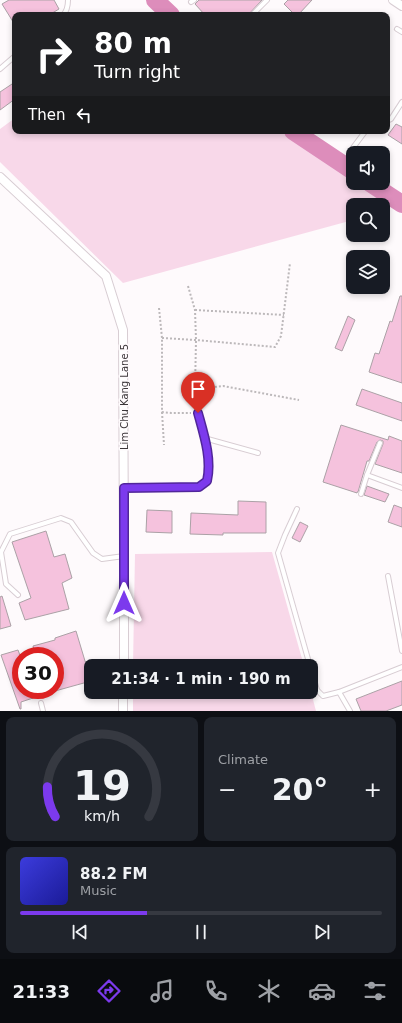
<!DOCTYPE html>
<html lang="en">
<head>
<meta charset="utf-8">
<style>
	body { margin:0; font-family:"DejaVu Sans",sans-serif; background:#20242c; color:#f1f3f6; height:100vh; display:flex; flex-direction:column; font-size:15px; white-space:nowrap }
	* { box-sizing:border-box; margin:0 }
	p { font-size:13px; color:#9ea1a6 }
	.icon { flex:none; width:22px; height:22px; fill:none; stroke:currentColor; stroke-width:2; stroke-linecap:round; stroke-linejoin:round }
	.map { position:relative; height:711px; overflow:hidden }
	.details { display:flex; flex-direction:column; gap:6px; padding:6px; background:#0d0f14; flex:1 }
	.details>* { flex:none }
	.hud { position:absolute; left:12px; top:12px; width:378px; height:122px; border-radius:8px; box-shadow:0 2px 6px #0003; background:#202124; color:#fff; overflow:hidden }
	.controls { position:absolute; left:346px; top:146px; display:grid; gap:8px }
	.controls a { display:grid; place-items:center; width:44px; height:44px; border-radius:8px; background:#171b24; box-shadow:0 2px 6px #0003; font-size:20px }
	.speed { position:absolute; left:12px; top:647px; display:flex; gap:8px; font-size:20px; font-weight:700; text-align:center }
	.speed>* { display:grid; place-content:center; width:52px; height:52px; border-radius:50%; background:#171b24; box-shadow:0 2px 6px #0003; line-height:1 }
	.speed .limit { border:6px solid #d22; background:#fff; color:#111 }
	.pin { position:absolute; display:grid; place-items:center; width:34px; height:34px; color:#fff; margin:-41px -17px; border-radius:50% 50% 50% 0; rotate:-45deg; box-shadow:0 0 4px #0007 }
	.pin .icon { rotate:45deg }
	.me { position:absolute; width:44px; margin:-22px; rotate:0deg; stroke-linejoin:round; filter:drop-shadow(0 0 3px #0008) }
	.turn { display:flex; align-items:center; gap:14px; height:84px; padding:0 16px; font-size:18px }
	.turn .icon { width:52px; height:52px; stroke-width:2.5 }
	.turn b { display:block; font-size:28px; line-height:34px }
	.then { display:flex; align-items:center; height:38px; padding:0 16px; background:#0003; gap:8px; font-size:15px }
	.big { font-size:30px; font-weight:800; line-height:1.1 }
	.details .widget { flex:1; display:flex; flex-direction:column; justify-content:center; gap:6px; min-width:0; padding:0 14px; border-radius:8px; background:#20242c }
	.details .dial { align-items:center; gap:0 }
	.dial svg { height:104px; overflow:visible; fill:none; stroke:#363941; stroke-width:7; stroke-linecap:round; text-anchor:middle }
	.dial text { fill:#f1f3f6; stroke:none }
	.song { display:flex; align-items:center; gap:12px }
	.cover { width:48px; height:48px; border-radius:6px; background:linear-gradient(135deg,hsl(240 70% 55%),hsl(240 70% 35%)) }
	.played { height:4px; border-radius:2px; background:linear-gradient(90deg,#7c3aed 35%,#363941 35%) }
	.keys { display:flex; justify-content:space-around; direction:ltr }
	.heat { display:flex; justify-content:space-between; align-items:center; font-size:22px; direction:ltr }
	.details .tiles { flex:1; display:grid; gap:6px; grid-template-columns:1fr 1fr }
	.widget:last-child { grid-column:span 2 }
	.trip { position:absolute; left:84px; top:659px; width:234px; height:40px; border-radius:8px; background:#171b24; box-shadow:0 2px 6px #0003; font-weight:800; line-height:40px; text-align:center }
	.tabs { display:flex; height:64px; justify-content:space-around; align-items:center; background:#090b0e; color:#9ea1a6 }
	.tabs .icon { width:28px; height:28px }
	.tabs .current { color:#7c3aed }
	.tabs b { font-size:18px; color:#f1f3f6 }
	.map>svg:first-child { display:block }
	.green { fill:#f8d8e9 }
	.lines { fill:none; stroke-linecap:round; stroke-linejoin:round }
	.river { stroke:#dd8dbb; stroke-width:18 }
	.building { fill:#f5c2dd; stroke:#aba1a6 }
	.service-casing { stroke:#d8cdd3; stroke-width:6 }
	.minor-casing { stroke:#d8cdd3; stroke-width:10 }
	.path { stroke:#bcb8ba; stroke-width:2; stroke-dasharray:2 2; stroke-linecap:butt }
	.service { stroke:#fff; stroke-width:4 }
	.minor { stroke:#fff; stroke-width:8 }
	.route-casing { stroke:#51269a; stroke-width:10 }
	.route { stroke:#7c3aed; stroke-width:7 }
	.labels { text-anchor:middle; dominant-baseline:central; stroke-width:3; stroke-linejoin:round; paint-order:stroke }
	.street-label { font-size:10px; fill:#3c373a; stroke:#fefafc }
</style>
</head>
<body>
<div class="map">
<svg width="402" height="711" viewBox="0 0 402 711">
	<rect width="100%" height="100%" fill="#fefafc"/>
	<g class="green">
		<path d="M15,118V131H280L353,181V183H356L387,205L383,212V205H353V220L123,283L0,162V129Z"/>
		<path d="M272,552L304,666H133L135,554Z"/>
		<path d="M133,692H311L316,711H133Z"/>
	</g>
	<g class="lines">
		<g class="river">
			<path d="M155,0L171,15"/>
			<path d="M293,131L353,171"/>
			<path d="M370,183L402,204"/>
		</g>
	</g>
	<g class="building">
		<path d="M9,0H54L59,9L49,15H15V25L2,4Z"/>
		<path d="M199,0H262L248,15H205L195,4Z"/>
		<path d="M288,0H312L298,15H295L284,4Z"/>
		<path d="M12,84L15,88V99L0,110V92Z"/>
		<path d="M396,124L402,127V144L388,135Z"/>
		<path d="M400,296H402V383L369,372L375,353L379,354L390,321L392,322Z"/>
		<path d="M348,316L355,320L342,351L335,348Z"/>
		<path d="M362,389L402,403V421L356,405Z"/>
		<path d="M341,425L388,440L389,436L402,441V473L375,464L383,444V441L380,440L377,442L369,461H367L358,492H357V493L323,482Z"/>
		<path d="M367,486L389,494L385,502L364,495Z"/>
		<path d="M238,501L266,502V533H223V535L190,534L191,513L238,515Z"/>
		<path d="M394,505L402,508V527L388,522Z"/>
		<path d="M147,510L172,511V533L146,532Z"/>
		<path d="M300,522L308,526L300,542L292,538Z"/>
		<path d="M46,531L54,557L65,554L72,578L62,583L69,609L25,620L19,603L31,598L12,542Z"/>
		<path d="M2,596L11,626L0,629V597Z"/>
		<path d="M76,631L91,681L55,691V656H36L33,646L55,640V638Z"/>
		<path d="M18,650L21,658V690H31L33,698L21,702V709H20L1,655Z"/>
		<path d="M402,681V705L386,711H361L356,699Z"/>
	</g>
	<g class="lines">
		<defs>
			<g id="service">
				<path d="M191,2L194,0"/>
				<path d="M63,15C67,11 68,5 68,0"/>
				<path d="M252,15L267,0"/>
				<path d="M397,29L402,32"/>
				<path d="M0,69L15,56"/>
				<path d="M387,121L391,119L402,102"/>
				<path d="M352,149L364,133L366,131"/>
				<path d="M204,438L258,453"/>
				<path d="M380,443L367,475L402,488"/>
				<path d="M124,488L199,487L207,481L209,471L204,438L198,413"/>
				<path d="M361,494L367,475"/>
				<path d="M297,509L285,535L278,553L310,666"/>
				<path d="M388,576L402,651"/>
				<path d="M18,595L6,584L1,552L10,534L61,518L71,522L93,553L102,559L124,556"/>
				<path d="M311,669L317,690L323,696L339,692L402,667"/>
				<path d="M339,692L350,711"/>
				<path d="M41,703L43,711"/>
			</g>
			<g id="minor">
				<path d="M393,0L402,6"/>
				<path d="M0,177L106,276L123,330L124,556V666"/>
				<path d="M123,711V692"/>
			</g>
		</defs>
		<use href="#service" class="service-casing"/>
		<use href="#minor" class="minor-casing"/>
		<g class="path">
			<path d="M188,286L195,310L196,340L195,389L197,408"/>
			<path d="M159,308L162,338V412L171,413H191"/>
			<path d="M195,310L284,315"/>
			<path d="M162,338L196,340L275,347L281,336L290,263"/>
			<path d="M195,389L223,386L299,400"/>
			<path d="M162,412L164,445"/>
		</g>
		<use href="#service" class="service"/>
		<use href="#minor" class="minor"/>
	</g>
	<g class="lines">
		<defs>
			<path id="route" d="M124,603V488L199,487L207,481C212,459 204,435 198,413"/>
		</defs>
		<use href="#route" class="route-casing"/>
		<use href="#route" class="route"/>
	</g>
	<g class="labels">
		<g class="street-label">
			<text transform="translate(124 397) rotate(-90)">Lim Chu Kang Lane 5</text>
		</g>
	</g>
</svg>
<div class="controls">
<a><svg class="icon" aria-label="sound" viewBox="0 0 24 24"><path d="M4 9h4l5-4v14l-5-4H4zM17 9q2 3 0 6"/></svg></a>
<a><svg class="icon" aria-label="search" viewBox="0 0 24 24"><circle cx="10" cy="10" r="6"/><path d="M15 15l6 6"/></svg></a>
<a><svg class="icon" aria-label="layers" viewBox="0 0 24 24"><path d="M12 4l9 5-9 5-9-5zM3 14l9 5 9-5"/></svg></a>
</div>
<div class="speed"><div class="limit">30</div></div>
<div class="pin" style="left:198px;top:413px;background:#d93025"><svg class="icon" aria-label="arrive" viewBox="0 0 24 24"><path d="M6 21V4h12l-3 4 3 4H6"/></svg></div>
<svg class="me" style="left:124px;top:603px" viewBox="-20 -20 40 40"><path d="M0-17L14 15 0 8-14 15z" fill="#7c3aed" stroke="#fff" stroke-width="4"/></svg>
<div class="trip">21:34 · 1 min · 190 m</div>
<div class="hud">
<div class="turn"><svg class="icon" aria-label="right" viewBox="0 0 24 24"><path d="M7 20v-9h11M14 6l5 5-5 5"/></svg><div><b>80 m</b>Turn right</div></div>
<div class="then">Then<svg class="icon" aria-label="left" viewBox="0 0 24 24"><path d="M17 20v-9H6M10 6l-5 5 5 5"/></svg></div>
</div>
</div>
<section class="details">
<div class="tiles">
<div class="widget dial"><svg viewBox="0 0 100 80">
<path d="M14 69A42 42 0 1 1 86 69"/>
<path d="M14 69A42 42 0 0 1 8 46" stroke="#7c3aed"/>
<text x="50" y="56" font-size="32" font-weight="700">19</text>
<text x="50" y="72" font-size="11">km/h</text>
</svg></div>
<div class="widget"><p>Climate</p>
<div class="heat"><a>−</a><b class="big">20°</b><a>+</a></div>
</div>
<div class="widget">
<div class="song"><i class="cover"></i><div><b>88.2 FM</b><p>Music</p></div></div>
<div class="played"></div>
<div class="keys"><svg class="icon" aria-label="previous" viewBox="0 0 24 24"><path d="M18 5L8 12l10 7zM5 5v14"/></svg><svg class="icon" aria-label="pause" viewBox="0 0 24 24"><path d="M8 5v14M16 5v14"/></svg><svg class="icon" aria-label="next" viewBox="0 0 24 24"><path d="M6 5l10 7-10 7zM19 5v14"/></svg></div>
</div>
</div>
</section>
<nav class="tabs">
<b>21:33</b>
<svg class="icon current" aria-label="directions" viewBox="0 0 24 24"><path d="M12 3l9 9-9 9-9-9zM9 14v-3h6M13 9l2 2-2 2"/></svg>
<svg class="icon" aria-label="music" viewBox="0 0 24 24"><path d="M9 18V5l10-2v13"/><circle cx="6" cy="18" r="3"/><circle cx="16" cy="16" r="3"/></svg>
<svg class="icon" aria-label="phone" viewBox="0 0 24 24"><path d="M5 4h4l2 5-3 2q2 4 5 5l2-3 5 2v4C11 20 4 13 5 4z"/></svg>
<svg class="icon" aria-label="climate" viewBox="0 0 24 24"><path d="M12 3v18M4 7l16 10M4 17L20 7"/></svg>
<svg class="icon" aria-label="car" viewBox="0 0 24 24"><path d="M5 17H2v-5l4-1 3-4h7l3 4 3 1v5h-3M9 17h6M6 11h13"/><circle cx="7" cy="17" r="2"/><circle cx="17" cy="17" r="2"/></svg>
<svg class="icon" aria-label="filters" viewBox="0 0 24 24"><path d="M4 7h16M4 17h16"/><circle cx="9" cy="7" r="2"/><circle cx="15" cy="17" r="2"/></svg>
</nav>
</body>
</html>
